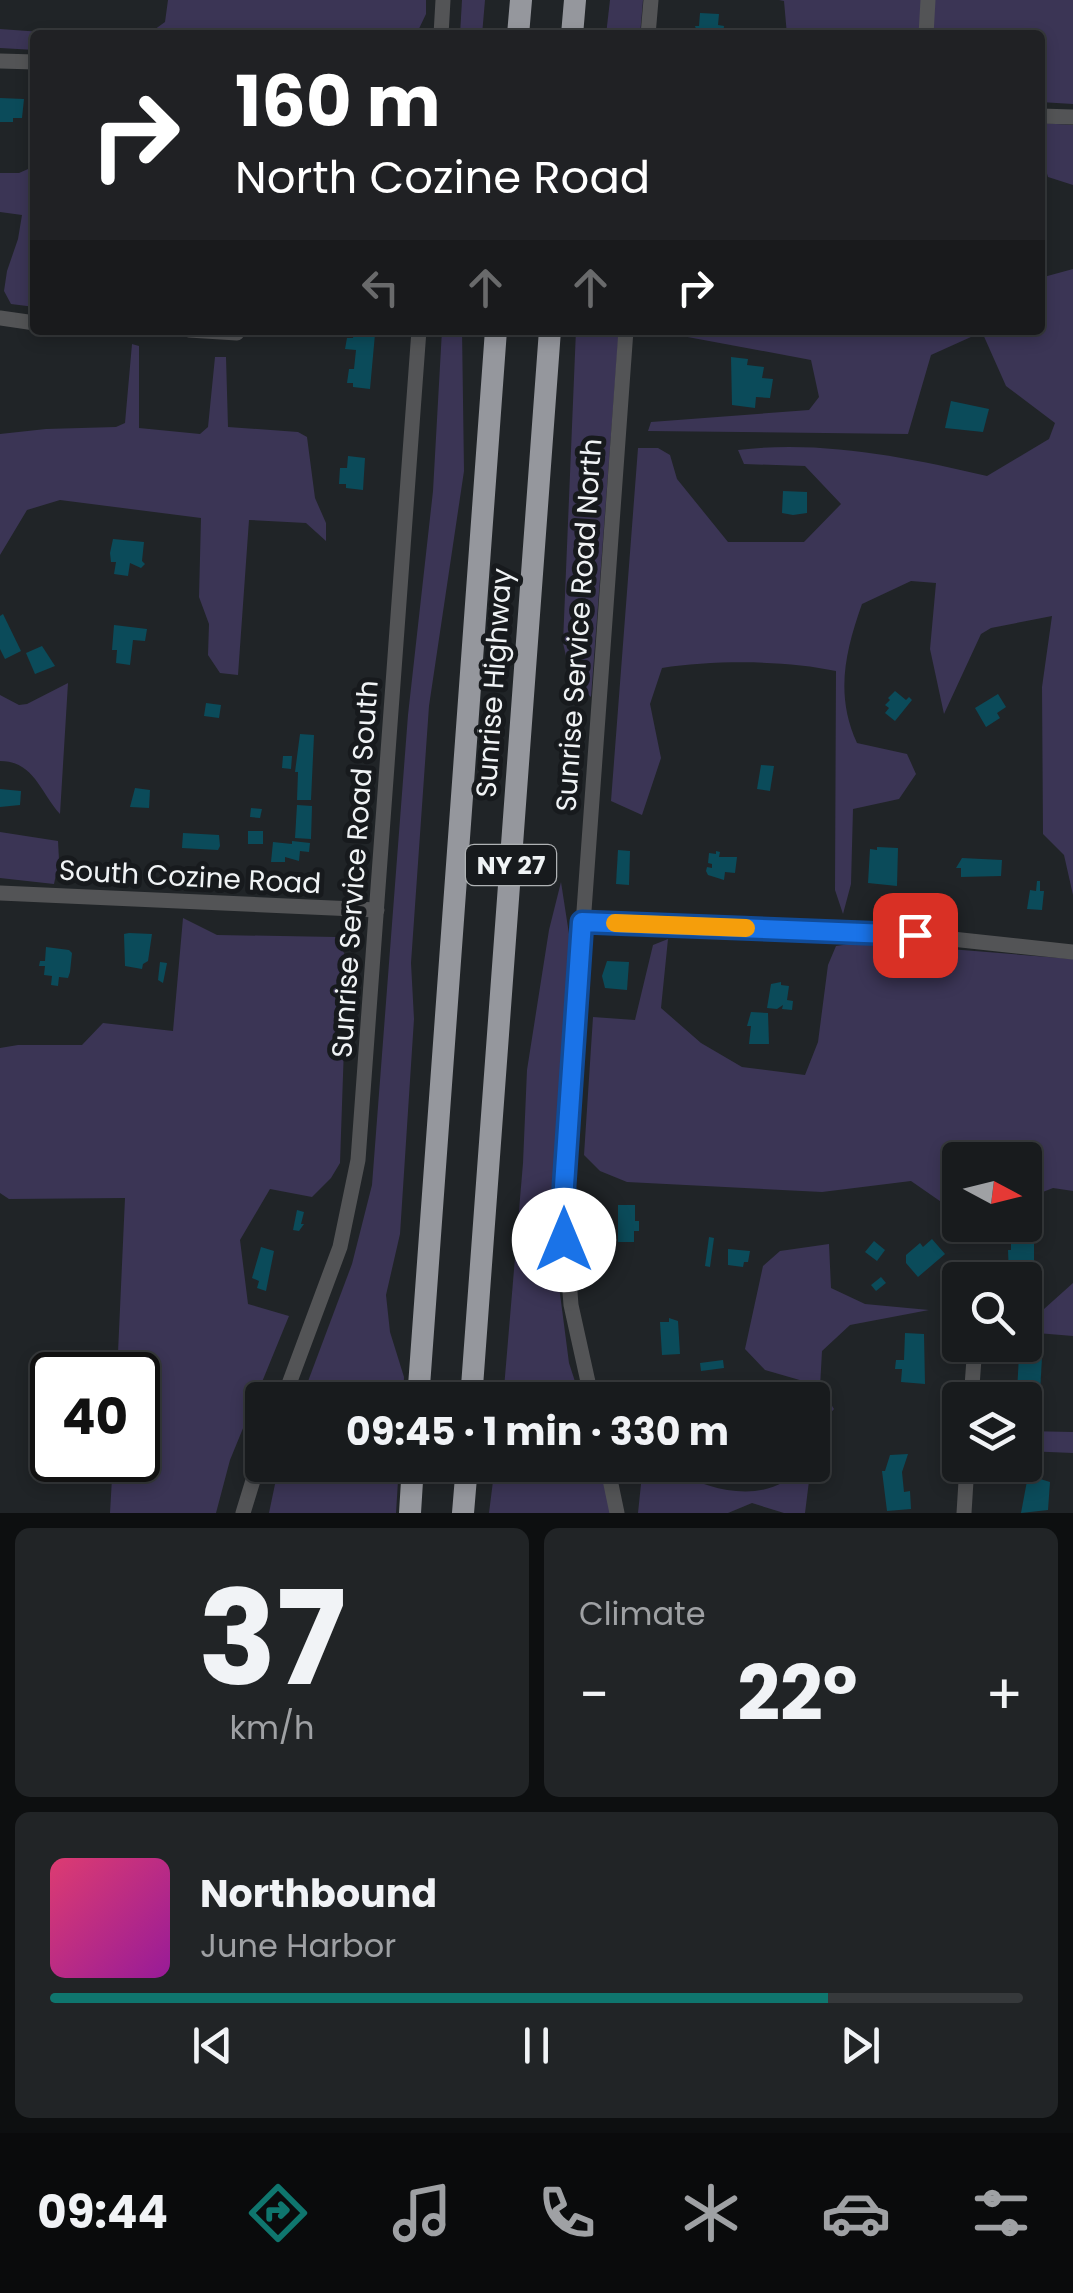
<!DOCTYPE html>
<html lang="en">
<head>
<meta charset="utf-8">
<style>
	body { margin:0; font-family:Poppins,sans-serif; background:#212426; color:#f1f3f6; height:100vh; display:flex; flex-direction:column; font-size:38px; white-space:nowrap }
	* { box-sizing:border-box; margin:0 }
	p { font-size:32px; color:#9fa1a4 }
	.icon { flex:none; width:55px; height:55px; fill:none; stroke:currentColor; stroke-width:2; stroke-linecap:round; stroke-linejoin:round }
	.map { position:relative; height:1513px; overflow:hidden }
	.sheet { display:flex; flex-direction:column; gap:15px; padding:15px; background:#0d0f10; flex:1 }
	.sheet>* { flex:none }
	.hud { position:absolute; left:30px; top:30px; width:1015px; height:305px; border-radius:10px; box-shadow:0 5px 15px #0003,0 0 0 2px #36393b; background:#202124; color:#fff; overflow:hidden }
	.needle { width:65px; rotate:97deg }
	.tools { position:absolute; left:942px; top:1142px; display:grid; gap:20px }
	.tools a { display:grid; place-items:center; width:100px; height:100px; border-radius:10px; background:#181b1d; box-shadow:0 5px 15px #0003,0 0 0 2px #36393b; font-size:50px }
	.speed { position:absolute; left:30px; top:1352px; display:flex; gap:20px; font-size:50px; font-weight:700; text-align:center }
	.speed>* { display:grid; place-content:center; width:130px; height:130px; border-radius:50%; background:#181b1d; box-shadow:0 5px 15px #0003,0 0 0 2px #36393b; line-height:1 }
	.speed .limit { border:5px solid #111; border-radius:15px; background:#fff; color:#111 }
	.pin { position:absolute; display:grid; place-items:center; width:85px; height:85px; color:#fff; margin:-42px; border-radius:20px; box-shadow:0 5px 15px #0006 }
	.me { position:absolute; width:110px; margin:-55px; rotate:0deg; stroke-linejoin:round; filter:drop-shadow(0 0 8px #0008) }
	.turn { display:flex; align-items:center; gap:35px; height:210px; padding:0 40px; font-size:45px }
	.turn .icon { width:130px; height:130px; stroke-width:2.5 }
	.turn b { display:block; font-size:70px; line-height:85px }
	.lanes { display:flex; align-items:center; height:95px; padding:0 40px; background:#0003; justify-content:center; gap:50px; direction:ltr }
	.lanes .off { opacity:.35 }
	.big { font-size:75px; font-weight:700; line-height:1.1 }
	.sheet .card { flex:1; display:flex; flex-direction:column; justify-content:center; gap:15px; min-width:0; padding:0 35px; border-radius:15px; background:#212426 }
	.sheet .dial { align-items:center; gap:0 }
	.dial b { font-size:130px; line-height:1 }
	.song { display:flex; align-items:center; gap:30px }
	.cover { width:120px; height:120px; border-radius:15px; background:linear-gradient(135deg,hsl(340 70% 55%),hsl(300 70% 35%)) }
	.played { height:10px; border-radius:5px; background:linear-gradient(90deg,#0f766e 80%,#36393b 80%) }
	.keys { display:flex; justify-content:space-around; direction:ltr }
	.heat { display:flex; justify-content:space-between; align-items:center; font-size:55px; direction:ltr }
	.sheet .tiles { flex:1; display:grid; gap:15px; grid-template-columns:1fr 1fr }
	.card:last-child { grid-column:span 2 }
	.trip { position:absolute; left:245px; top:1382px; width:585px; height:100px; border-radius:10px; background:#181b1d; box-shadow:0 5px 15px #0003,0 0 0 2px #36393b; font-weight:700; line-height:100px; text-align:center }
	.menu { display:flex; height:160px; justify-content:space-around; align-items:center; background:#0a0b0c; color:#9fa1a4 }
	.menu .icon { width:70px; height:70px }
	.menu .selected { color:#0f766e }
	.menu b { font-size:45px; color:#f1f3f6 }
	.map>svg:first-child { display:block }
	.green { fill:#3b3555 }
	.building { fill:#0b4b5a }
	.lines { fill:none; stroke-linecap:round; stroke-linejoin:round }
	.minor { stroke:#535456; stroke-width:15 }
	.highway { stroke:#95979d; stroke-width:22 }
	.route-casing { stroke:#114b97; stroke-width:25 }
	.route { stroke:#1a73e8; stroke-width:18 }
	.slow { stroke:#f59e0b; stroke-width:18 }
	.labels { text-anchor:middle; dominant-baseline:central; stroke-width:10; stroke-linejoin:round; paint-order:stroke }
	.shield { fill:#171a1d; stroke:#afb2b4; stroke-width:2.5 }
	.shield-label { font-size:25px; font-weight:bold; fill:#f0f3f5 }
	.street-label { font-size:28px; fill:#f0f3f5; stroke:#171a1d }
</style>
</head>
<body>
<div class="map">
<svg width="1073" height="1513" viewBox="0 0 1073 1513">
	<rect width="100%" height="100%" fill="#202427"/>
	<g class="green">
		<path d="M168,0H426V14L416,35H147L165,22Z"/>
		<path d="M462,0H485L482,35H460Z"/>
		<path d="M610,0H643L640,35H606Z"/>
		<path d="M779,0H1073V104L1040,102V35H787L784,1Z"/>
		<path d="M0,29L83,35H35V50L0,48Z"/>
		<path d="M1040,123L1073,125V185L1048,177L1040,150Z"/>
		<path d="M35,166V307L11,304L4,291L7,271L18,239L22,215L0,212V173H19Z"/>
		<path d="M1073,269V895L1064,855L1043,834L1042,687L1052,616L991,628L981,634L944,714L930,649L936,583L911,581L862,604C845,652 835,695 857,743L907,754L916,774L899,799L853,809L851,884L843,914L835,890L836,671C785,660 714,660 662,668L650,704L661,758L642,815L611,801L638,448H658L670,455L677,479L728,542H804L841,504L805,466L744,464L738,450C821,440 906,457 987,476L1049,439L1055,423L1006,386L982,332L931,355L908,434L648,431L651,422L809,410L819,397L811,360L650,330H1040V278Z"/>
		<path d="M442,330H462L464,471L429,706L411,963L414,1019L400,1234L386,1295L390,1332L404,1377L403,1400H301L352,1264L372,1185L408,715L433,491Z"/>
		<path d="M576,330H619L591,697L571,678L563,643Z"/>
		<path d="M132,344L139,346V428L200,434L208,427L215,357H226L228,427L298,432L307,437L315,498L326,523V541L306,523L249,520L238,675L220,673L208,655L209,624L199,597L201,518L60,500L27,510L0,555V434L46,429L116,427L125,423Z"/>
		<path d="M68,683L60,814C40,792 34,761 0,761V695L19,705L27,704Z"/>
		<path d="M0,832L58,841L59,860L54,884L0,878Z"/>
		<path d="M561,882L571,947L557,1126L553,1240L569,1363L581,1400H503L523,1163L527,1070L549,930Z"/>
		<path d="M183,918L217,935L336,937L347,959L340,1163L331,1178L312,1197L270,1189L240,1240L248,1304L289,1316L230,1460L216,1513H110L113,1460H138V1375H117L125,1198L9,1199L0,1193V1048L18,1045H82L103,1023L173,1031Z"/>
		<path d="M668,939L661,1008L701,1043L742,1067L805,1075L818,1042L828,965L836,946L863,942L1073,959V1191L1053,1188L1025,1199V1160H960V1215L911,1181L822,1192L627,1182L600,1171L584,1155L593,1017L635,1020L653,945Z"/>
		<path d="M829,1244L831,1288L865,1304L929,1310L850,1325L822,1351L820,1387L834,1409L827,1417L813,1453L810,1383L765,1370L745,1349L763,1266L780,1251Z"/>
		<path d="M1073,1283V1336L1025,1332V1308L1044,1309Z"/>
		<path d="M1025,1431L1073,1432V1453L1025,1451Z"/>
		<path d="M279,1465H399L396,1513H269Z"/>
		<path d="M495,1465H601L610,1513H489Z"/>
		<path d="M801,1465H811L805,1513H784L752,1503L728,1513H638L641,1484L678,1472C713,1493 774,1505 801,1465Z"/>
	</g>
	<g class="building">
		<path d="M700,13L719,14L718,25L724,26L723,35H698L695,26H699Z"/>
		<path d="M0,98L24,99L22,118H13V122H0Z"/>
		<path d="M354,332L375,334L370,389L353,387V383H347L349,369H354L356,350L345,349L347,338H353Z"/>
		<path d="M731,357L748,359L747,365L764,367L762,378L773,379L770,398L756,397L755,408L732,405Z"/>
		<path d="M951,401L989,409L983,432L945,428Z"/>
		<path d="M348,456L365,458L363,490L346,488V484H339L340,468H347Z"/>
		<path d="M783,491L807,492V513L793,515L782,513Z"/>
		<path d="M113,539L144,542L142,561L145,564L141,568L130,563L128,576L114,574L116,562H111L110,553Z"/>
		<path d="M3,614L21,651L5,659L0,649V616Z"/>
		<path d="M114,625L147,629L145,641L133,640L130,665L116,663L117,650H112Z"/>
		<path d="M42,646L55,666L35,674L26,653Z"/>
		<path d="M895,691L906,700L909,697L912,700L895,721L885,713L889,708L885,705L890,700L888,698Z"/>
		<path d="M998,694L1006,707L997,713L1000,718L986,727L975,708Z"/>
		<path d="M206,703L221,705L219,718L204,716Z"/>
		<path d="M300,734L314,735L311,800H297L298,772H295Z"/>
		<path d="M283,756H292L291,769L282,768Z"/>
		<path d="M761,765L774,766L770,791L757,789Z"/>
		<path d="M135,788L150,790L149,808L130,807Z"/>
		<path d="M0,789L21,791L20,805L0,807Z"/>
		<path d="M297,805L312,806L311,839L295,838Z"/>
		<path d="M251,808L262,809L260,818L250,817Z"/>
		<rect x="248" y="831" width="15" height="13"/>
		<path d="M183,833L219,835L220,846L218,850L182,848Z"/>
		<path d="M292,841L310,843L309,852L300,851L299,861L285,857V862H271L273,842L292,844Z"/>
		<path d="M877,847L898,848L897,886L868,883L870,849L877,850Z"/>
		<path d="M618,850L630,851L629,885L616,884Z"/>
		<path d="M716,851L720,852L719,857H737L735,873L725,872L724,880L708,875L706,871L707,867L712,868V864L708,863L709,853L716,854Z"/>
		<path d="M962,858L1002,860L1001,876L961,877V868H956Z"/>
		<path d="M1037,881H1040V891H1044L1042,910L1027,909L1030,890L1036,891Z"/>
		<path d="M129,933L152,934L148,961L143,964L142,969L125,966L124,934Z"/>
		<path d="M46,947L69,950L72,953L70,972L68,978L59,977L58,986L51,985L52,976L44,975L45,966H39L40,961H45Z"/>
		<path d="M607,961L629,962L627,990L605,988L602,976Z"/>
		<path d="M160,962L167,963L163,983L158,980Z"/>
		<path d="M781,982V985L789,986L787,1000L793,1001L792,1010L782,1009L783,1005L777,1009L767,1008L771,984Z"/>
		<path d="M751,1012L768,1013L769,1044H749L751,1026H747Z"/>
		<path d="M618,1205H635V1221H639V1231H634V1242H618Z"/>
		<path d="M297,1210L304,1212L301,1224H304L299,1231L293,1230Z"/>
		<circle cx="1036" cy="1222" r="7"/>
		<path d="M709,1237L714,1238L710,1267L705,1266Z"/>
		<path d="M1011,1238L1034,1240V1267L1027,1266V1274L1023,1276H1009L1008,1250H1011Z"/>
		<path d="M932,1239L945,1254L918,1277L906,1263V1255L920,1243L923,1247Z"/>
		<path d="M874,1241L885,1250L877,1261L865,1252Z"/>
		<path d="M261,1247L274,1251L266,1291L257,1288L259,1281L252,1278Z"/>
		<path d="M728,1249L750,1251L748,1262H744L743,1267L728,1265Z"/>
		<path d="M881,1277L886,1283L876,1291L871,1285Z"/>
		<path d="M669,1318L678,1321L680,1354L662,1355L660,1322H669Z"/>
		<path d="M905,1333L924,1334L925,1384L901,1382L902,1369H895L896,1360H904Z"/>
		<path d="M1019,1355L1042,1357L1040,1393L1017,1392Z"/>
		<path d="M723,1360L724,1368L701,1371L700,1363Z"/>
		<path d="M908,1454L902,1472L904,1492L910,1491L911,1509L887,1511L882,1471H885L890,1455Z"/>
		<path d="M1037,1478L1050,1482L1048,1510L1021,1513L1027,1481L1037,1482Z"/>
	</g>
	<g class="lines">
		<g class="minor">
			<path d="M441,35L443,0"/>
			<path d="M648,35L651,0"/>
			<path d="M926,35L928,0"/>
			<path d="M0,61L35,62"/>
			<path d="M1040,116L1073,117"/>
			<path d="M0,318L35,323"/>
			<path d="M189,330L237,333"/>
			<path d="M0,893L377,910"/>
			<path d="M583,922L915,935L1073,952"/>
			<path d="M283,1400L340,1247L358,1160L419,330"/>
			<path d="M592,1400L571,1305L563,1201L626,330"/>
			<path d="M971,1400L975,1345"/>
			<path d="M607,1465L617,1513"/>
			<path d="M243,1513L262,1451"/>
			<path d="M964,1513L967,1465"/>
		</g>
		<g class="highway">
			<path d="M518,35L521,0"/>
			<path d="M572,35L575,0"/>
			<path d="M418,1400L496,330"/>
			<path d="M471,1400L550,330"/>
			<path d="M410,1513L413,1465"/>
			<path d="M463,1513L467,1465"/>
		</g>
	</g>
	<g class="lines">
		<defs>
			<path id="route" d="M564,1240V1186L582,922L915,935"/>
		</defs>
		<use href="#route" class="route-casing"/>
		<use href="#route" class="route"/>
		<path class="slow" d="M615,923L746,928"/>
	</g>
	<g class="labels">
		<rect class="shield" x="466" y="845" width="90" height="40" rx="8"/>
		<g class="shield-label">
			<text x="511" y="865">NY 27</text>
		</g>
		<g class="street-label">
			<text transform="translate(579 625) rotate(-86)">Sunrise Service Road North</text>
			<text transform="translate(494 683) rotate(-86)">Sunrise Highway</text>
			<text transform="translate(355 869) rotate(-86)">Sunrise Service Road South</text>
			<text transform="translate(190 877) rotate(3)">South Cozine Road</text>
		</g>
	</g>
</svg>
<div class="tools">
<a><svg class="needle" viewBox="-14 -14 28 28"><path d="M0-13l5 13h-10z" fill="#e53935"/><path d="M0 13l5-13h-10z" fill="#9fa1a4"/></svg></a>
<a><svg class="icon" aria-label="search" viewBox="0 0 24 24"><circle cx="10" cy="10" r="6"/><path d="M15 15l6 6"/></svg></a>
<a><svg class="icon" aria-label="layers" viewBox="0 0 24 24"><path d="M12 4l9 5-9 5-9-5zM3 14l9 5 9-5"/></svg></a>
</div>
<div class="speed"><div class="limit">40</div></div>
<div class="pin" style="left:915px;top:935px;background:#d93025"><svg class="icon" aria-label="arrive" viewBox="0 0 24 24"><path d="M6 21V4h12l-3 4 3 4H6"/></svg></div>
<svg class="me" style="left:564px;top:1240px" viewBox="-20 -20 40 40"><circle r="19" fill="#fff"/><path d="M0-13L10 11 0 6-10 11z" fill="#1a73e8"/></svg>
<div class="trip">09:45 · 1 min · 330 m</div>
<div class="hud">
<div class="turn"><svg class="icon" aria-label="right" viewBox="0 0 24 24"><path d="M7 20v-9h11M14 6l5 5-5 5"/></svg><div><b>160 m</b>North Cozine Road</div></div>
<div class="lanes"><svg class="icon off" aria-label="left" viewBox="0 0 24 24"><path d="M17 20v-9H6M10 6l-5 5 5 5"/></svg><svg class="icon off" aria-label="ahead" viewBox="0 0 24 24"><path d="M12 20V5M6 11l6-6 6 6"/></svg><svg class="icon off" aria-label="ahead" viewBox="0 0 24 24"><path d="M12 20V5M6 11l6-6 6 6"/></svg><svg class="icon" aria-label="right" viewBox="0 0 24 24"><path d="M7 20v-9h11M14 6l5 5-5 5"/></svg></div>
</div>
</div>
<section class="sheet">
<div class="tiles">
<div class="card dial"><b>37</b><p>km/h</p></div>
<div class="card"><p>Climate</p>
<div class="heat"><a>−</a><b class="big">22°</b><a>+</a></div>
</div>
<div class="card">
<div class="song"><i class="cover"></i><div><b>Northbound</b><p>June Harbor</p></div></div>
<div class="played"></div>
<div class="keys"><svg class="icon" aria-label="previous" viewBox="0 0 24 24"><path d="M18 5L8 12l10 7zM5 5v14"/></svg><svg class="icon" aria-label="pause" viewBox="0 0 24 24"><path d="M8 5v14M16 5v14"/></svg><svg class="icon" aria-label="next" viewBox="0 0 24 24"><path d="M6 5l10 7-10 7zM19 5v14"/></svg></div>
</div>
</div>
</section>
<nav class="menu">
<b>09:44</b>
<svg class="icon selected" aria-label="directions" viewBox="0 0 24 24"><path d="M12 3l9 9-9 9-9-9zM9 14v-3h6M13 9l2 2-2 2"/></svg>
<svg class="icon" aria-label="music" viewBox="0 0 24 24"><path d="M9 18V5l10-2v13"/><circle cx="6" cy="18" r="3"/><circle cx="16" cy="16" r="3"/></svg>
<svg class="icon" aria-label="phone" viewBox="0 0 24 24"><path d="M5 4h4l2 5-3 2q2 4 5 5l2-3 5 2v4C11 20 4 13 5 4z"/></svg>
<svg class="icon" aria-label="climate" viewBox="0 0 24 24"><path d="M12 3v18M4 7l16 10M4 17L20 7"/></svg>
<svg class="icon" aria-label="car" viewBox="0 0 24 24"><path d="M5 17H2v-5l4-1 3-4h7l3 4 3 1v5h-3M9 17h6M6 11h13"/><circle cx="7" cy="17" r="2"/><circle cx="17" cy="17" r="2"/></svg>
<svg class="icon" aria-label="filters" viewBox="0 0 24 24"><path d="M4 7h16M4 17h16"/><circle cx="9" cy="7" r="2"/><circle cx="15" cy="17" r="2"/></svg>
</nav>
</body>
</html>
